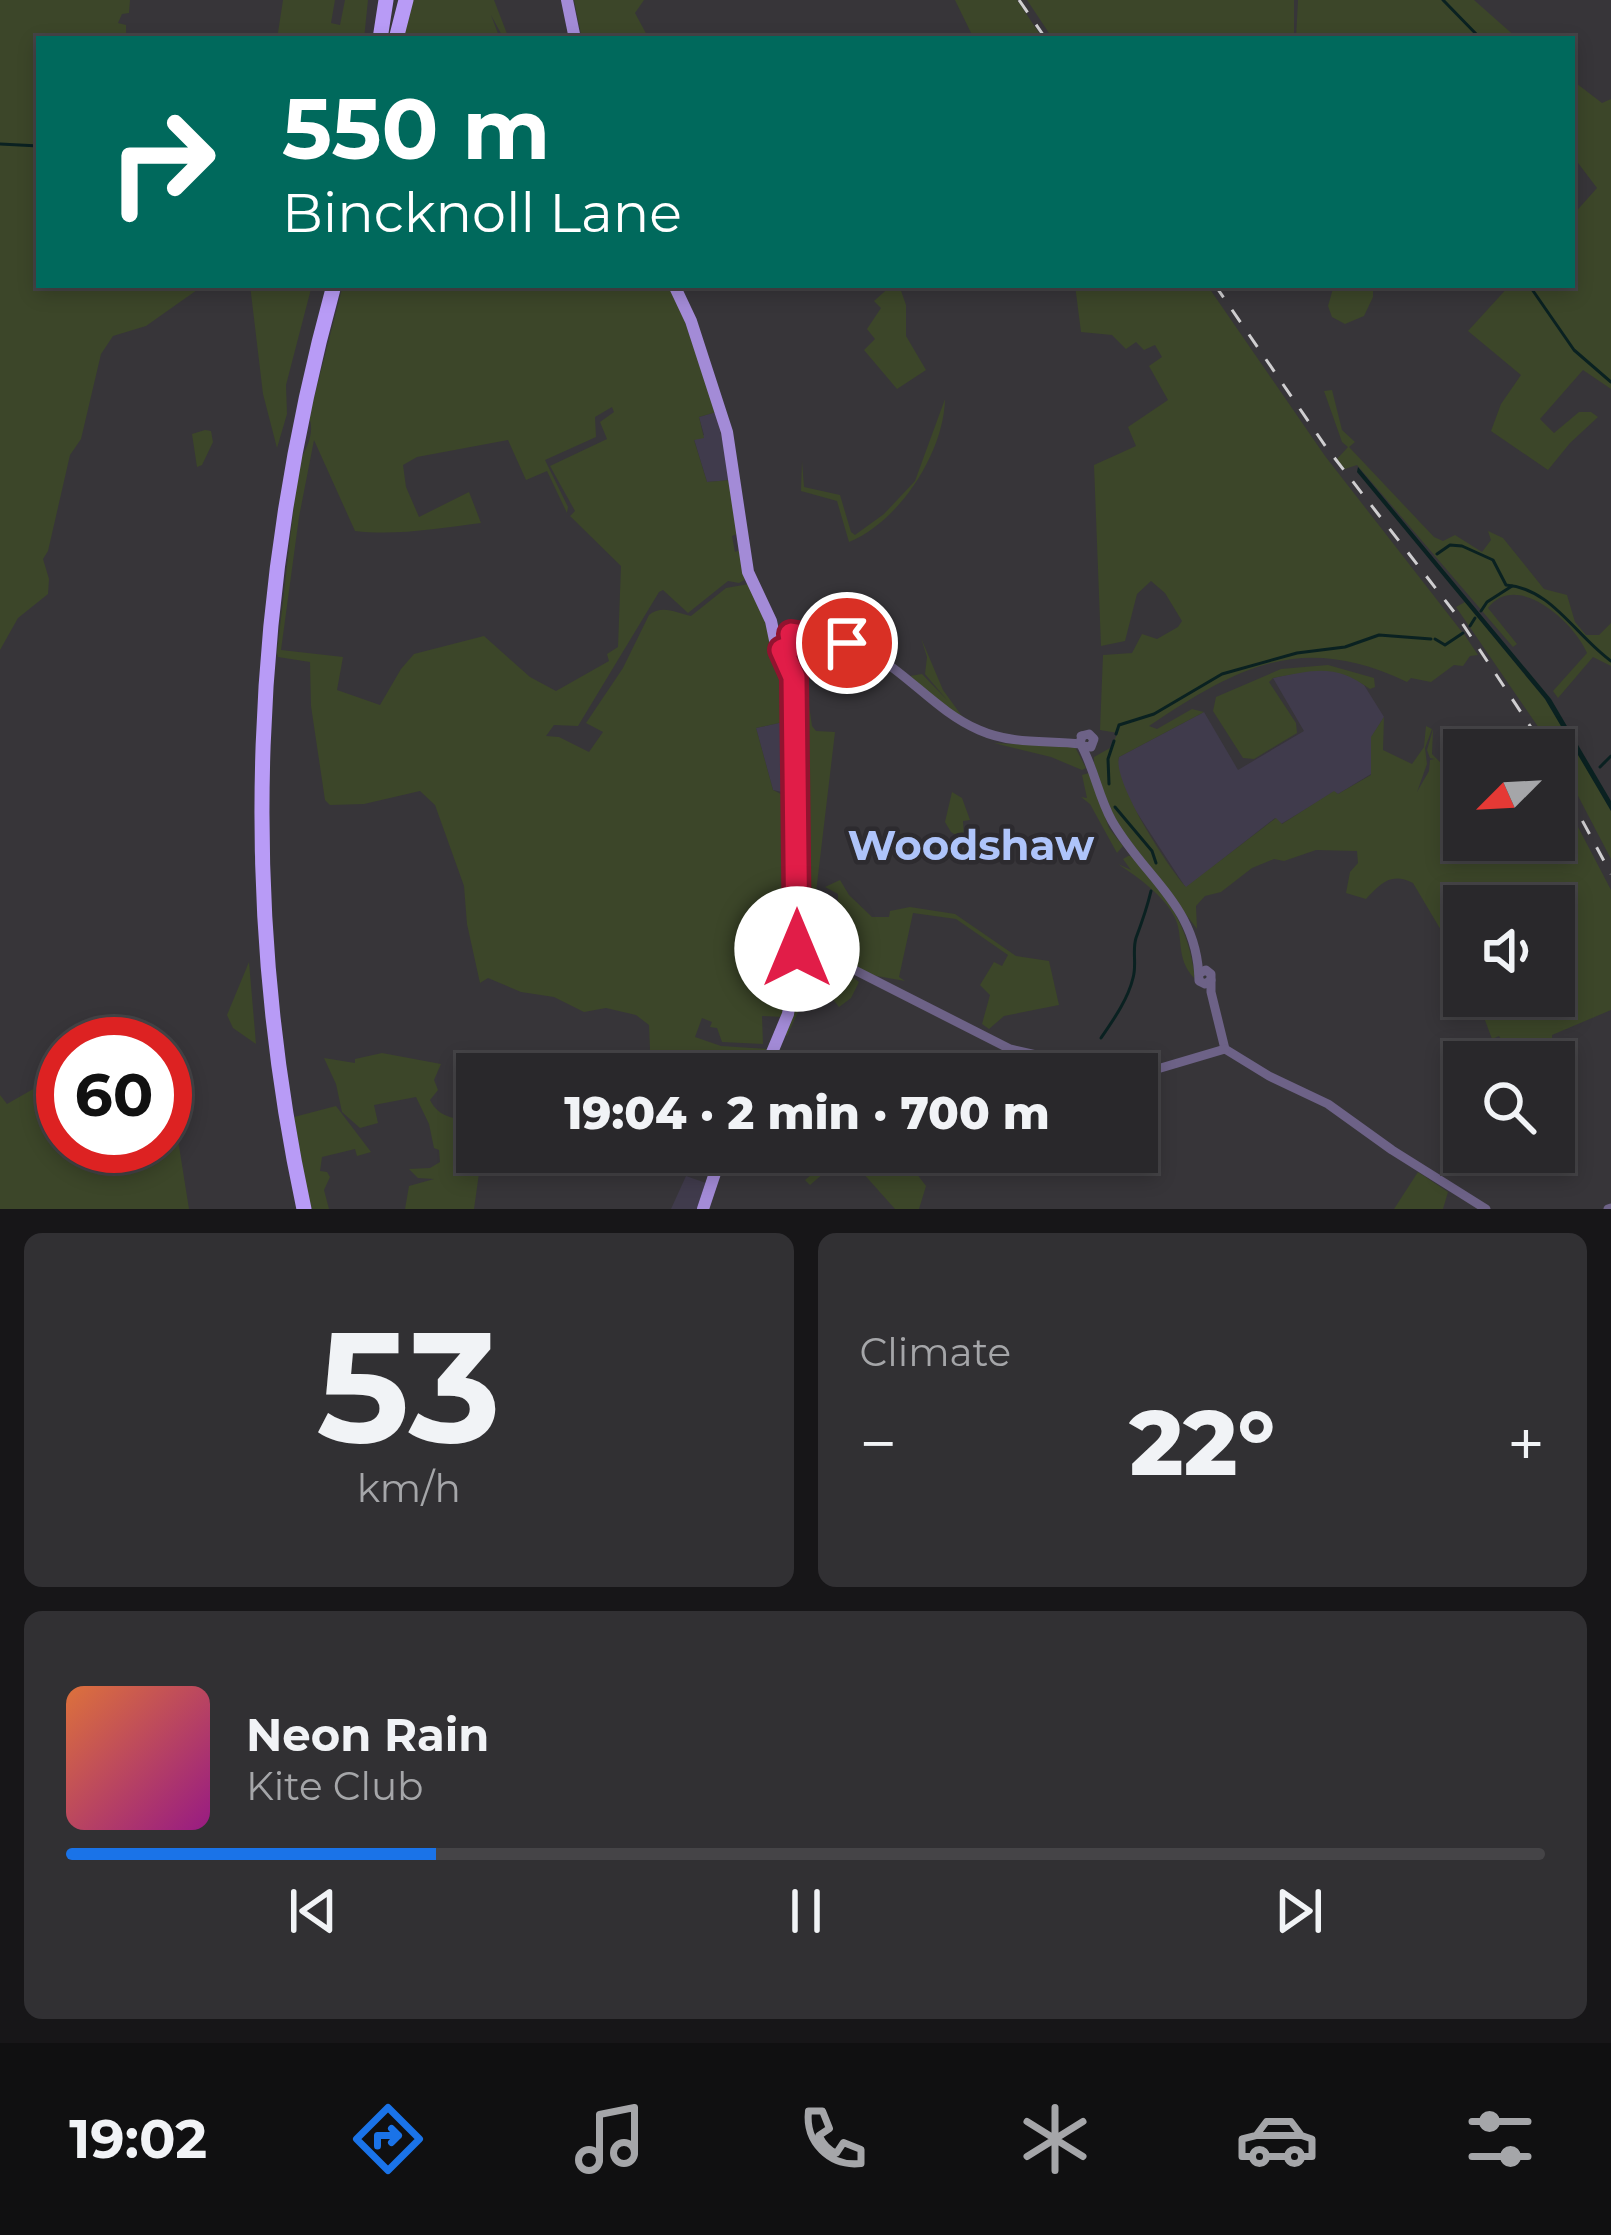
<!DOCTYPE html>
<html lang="en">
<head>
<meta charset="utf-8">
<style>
	body { margin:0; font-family:Montserrat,sans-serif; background:#313033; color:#f1f3f6; height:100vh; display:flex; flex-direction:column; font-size:45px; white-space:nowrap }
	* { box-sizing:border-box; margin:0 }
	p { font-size:39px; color:#a5a6a9 }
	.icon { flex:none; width:66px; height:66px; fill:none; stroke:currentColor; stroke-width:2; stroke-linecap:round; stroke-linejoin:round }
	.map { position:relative; height:1209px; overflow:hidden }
	.panel { display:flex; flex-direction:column; gap:24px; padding:24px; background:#171618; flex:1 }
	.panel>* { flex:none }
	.top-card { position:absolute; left:36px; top:36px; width:1539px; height:252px; border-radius:0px; box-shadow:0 6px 18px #0003,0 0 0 3px #454447; background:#00695c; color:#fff; overflow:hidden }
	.needle { width:78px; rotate:246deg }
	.buttons { position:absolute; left:1443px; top:729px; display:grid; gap:24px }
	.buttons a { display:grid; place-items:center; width:132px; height:132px; border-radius:0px; background:#29282b; box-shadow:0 6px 18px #0003,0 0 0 3px #454447; font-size:60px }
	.speed { position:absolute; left:36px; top:1017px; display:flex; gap:24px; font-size:60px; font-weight:700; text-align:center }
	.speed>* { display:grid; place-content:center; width:156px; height:156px; border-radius:50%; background:#29282b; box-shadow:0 6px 18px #0003,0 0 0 3px #454447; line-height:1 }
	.speed .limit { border:18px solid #d22; background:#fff; color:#111 }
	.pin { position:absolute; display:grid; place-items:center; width:102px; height:102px; color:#fff; margin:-51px; border:6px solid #fff; border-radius:50%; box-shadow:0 3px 12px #0007 }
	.me { position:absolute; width:132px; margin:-66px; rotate:0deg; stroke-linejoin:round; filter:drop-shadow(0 0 9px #0008) }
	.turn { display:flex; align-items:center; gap:42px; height:252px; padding:0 48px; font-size:54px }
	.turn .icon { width:156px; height:156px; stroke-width:2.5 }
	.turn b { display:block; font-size:84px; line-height:102px }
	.big { font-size:90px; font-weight:800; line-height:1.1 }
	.panel .card { flex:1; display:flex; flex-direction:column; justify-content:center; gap:18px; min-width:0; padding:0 42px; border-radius:18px; background:#313033 }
	.panel .dial { align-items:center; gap:0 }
	.dial b { font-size:156px; line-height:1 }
	.song { display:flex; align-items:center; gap:36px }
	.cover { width:144px; height:144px; border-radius:18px; background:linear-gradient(135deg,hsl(20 70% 55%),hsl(310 70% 35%)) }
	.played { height:12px; border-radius:6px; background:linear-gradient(90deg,#1a73e8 25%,#454447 25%) }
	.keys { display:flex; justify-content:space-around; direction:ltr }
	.heat { display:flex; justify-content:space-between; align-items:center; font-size:66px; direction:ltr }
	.panel .tiles { flex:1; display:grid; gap:24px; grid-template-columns:1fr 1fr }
	.card:last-child { grid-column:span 2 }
	.trip { position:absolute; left:456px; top:1053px; width:702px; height:120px; border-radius:0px; background:#29282b; box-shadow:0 6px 18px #0003,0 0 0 3px #454447; font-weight:800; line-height:120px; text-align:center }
	.tabs { display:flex; height:192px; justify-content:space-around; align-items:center; background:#101011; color:#a5a6a9 }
	.tabs .icon { width:84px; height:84px }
	.tabs .selected { color:#1a73e8 }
	.tabs b { font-size:54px; color:#f1f3f6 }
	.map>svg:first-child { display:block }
	.commercial { fill:#403b4c }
	.green { fill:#3c4629; fill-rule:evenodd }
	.water { fill:#0a2121 }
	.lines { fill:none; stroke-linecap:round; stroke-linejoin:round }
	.stream { stroke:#0a2121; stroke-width:3 }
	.tertiary { stroke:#6d6287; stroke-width:9 }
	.primary { stroke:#a38bd7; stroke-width:12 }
	.motorway { stroke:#b89bf6; stroke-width:15 }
	.rail { stroke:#cfced0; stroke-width:3; stroke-dasharray:15 15; stroke-linecap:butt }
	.route-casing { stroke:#92132f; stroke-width:30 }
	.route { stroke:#e11d48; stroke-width:21 }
	.labels { text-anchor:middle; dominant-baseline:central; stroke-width:9; stroke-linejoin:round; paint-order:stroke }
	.quarter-label { font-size:42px; font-weight:bold; fill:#aec4fa; stroke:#2d2b2f }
</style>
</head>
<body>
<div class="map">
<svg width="1611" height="1209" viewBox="0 0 1611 1209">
	<rect width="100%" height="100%" fill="#373539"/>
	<g class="commercial">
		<path d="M716,412L731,480L707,482L694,439L704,435L699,417Z"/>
		<path d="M1314,669H1332L1355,678L1364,685L1384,717L1371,738V774L1338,794L1334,792L1281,824L1275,818L1186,888L1130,802L1116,769L1119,757L1204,712L1238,770L1304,731L1273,678Z"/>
		<path d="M792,720L796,795L773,790L756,728Z"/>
		<path d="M686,1176L706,1183L701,1209H671Z"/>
	</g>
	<g class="green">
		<path d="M0,0H130L129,13L122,14L118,23L126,25V39H39V285H204L146,326L113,336L101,354L81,439L70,455L48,551L43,559L49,579L48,594L18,618L0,650Z"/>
		<path d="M283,0H335L331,23L340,25L345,0H368L364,39H277Z"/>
		<path d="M412,0H494L509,39H504L491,15L500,39H402Z"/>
		<path d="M574,0H644L635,13L649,39H582Z"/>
		<path d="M955,0H1017L1043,39H946L943,36L973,37Z"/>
		<path d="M1027,0H1294V38L1289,39L1287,33V39H1053Z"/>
		<path d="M1298,0H1474L1518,39H1296Z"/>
		<path d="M1572,80L1602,103L1611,99V389L1583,370L1540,419L1554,433L1579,412H1591L1598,417L1570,443L1548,470L1491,431L1501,404L1521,375L1468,331L1510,285H1572V216L1597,188L1572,155Z"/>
		<path d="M250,285H312L286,385L287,414L277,448L263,394Z"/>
		<path d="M343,285H668L683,316L716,412L699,417L704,438L694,440L707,482L731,480L737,534L732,536L735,552L740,550L746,579L739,583L728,581L688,613L663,590L659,592L578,726L554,725L546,736L559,737L589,752L603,732L586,723L623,668L649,615C662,604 677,613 691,616L726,588L749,584L771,628L774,646L790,669L792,720L756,728L773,790L783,795L790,792L785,745L789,743V728L793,733L790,986L784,1017L762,1016L763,1044L722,1042L717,1028L710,1027L712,1022L702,1018L695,1037L721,1046L768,1049L764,1057L674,1074H651L649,1025L636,1015L606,1008L584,1012L554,997L521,992L488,978L480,983L467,924L464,886L435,805L420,791L364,804L330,805L325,800L311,706L310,662L278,657L277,653L299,461C307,449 315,432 309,417ZM612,407L614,412L600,422L607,439L550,466L575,511L570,516L621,566L618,647L607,654L609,661L556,691L530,677L484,636L414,654L401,669L380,705L337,690L343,657L281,650L299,517L314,440L355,531C396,536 440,528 481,523L469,492L419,517L406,487L403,465L417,457L508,440L526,480L547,471L567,513L568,507L545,460L596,437L595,417Z"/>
		<path d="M892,285H899L906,305V336L926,370L897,389L864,350L875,339L867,329L881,308L874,301Z"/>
		<path d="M1075,285H1207L1325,456L1462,632L1445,645L1464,634L1478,655L1470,656L1463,666L1454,665L1431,682L1411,678L1407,682C1302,632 1239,666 1149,726L1157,729L1192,709L1204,712L1119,757C1112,781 1168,867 1186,887L1276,818L1282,824L1334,791L1338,794L1371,775V737L1384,717L1383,750L1412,764L1424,747L1426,726L1432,729L1425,748L1427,764L1417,792L1429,771L1430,760L1435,759L1430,758L1427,750L1433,729L1432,754L1455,777L1464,774V840H1554V781L1611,890V1010L1552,1035L1553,1062H1501L1495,1048L1502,1041L1499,1036L1492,1039L1476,996H1499L1505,1014C1525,1010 1525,996 1554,996V906H1464V969L1413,883C1391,872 1381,883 1366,899L1346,893L1350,872L1358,863L1357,851L1316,850L1284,861L1274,859L1252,868L1221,892L1205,896L1196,906L1197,929L1111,816L1094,763V757L1110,748L1118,733L1100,730L1103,655L1132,653L1142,634L1157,639L1178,627L1182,621L1165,593L1151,581L1137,594L1125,641L1101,646L1094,465L1136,446L1128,427L1168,400L1149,366L1162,357L1155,345L1144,350L1136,342L1126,349L1112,335L1081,332Z"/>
		<path d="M1334,285H1373V297L1364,316L1345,324L1332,317L1328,306Z"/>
		<path d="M1332,390L1342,430L1355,442L1349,447L1434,537L1443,541L1455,535L1482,552L1491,540L1488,531L1503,538L1544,589L1567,595L1575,622L1586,635H1599L1611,623V666L1593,657L1558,698L1553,691L1587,653C1575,623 1517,570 1488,608L1517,644L1513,647L1357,465L1345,469L1337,459L1348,447L1342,442L1324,391Z"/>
		<path d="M945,399C944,452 900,521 849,542L837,501L801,491L802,461L804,487L840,495L851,532L855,535L884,514L915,481Z"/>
		<path d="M205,430L211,431L213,442L202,465L197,467L192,434Z"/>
		<path d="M1465,602L1545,699L1584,763L1611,811V859L1554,750L1456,607Z"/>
		<path d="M921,638L943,690L964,719L948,711L910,676L922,674L947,700L925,674L927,657Z"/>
		<path d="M817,642L832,644V660H819L811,665L806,684L812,726L816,731L835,732L815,901L817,936L802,932L798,681V652Z"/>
		<path d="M1328,665L1374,678L1375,687L1370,689C1336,664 1317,669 1273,678L1269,682L1296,723L1297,733L1254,759L1243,758L1213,711L1216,697L1281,669Z"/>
		<path d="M994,743L1075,747L1086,768L1082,770L1051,757Z"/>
		<path d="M1089,773L1109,828L1123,846L1117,853L1090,804L1081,797L1087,798L1082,775Z"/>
		<path d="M952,792L962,798L970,820L963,821L964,840L951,832L945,822Z"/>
		<path d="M1128,856H1132C1167,895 1189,926 1195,979C1174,958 1185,936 1174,916C1163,895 1139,878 1118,864L1131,870L1123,859Z"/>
		<path d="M840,880L849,895L872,917H889L890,911L910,907L955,914L1016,956L1049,961L1059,1005L1004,1016L989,1029L982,1024L990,995L980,985L994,962L1002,966L1008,955L956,919L913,913L899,977L905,981L871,975L851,965V947L838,926V894L825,887Z"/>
		<path d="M809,954L817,956L806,1011L799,1010L787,1036L785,1033L800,967Z"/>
		<path d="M249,962L256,1044L233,1028L227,1015Z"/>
		<path d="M843,970L859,982L851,998L839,1007L832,998L839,980L845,976Z"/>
		<path d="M382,1053L441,1064L434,1080L438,1090L430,1100C439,1119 458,1119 477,1121V1152H482L474,1209H405L409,1186L434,1179L418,1178L409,1169L430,1168L440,1162L439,1150L434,1148L429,1124L416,1097L374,1105L378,1123L360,1128L342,1112L336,1084L324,1058L355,1063V1059Z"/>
		<path d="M63,1072V1146H165V1137L178,1140L189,1209H0V1095L7,1104Z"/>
		<path d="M336,1106L371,1152L357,1156L355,1149L322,1157L320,1171L327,1172L330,1177L324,1190L329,1209H310L294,1117Z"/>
		<path d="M845,1152H900L926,1186L919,1209H895L846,1154L810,1185L805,1180L838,1153Z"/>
		<path d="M1418,1172L1448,1192L1443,1209H1394Z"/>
	</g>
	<path class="water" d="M1358,467L1551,699L1611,801V811L1545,699L1357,472Z"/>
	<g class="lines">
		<g class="stream">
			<path d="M1443,0L1481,39"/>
			<path d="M0,144L39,146"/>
			<path d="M1529,285L1574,350L1611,382"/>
			<path d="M1437,554L1450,545L1462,546L1493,560L1506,585C1551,588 1575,635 1611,661"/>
			<path d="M1481,611L1487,602L1512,586"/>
			<path d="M1470,626L1475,618"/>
			<path d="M1435,639L1445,645L1463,633"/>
			<path d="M1116,734L1119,725L1154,714L1222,674L1297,653L1345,647L1379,635L1431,639"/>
			<path d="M1600,767L1611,756"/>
			<path d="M1109,784L1108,759L1114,741"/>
			<path d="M1115,807L1152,851L1156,863"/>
			<path d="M1101,1038C1114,1019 1128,999 1133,978C1137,965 1132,950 1136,938C1142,922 1147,908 1151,891"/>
		</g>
		<g class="tertiary">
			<path d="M791,634C815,638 841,639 864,650C907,671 935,711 979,730C1013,745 1046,740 1081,744"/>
			<path d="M1081,736L1089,734L1094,739L1091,747L1083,746"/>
			<path d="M1082,736L1080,743C1094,767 1098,796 1112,821C1146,880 1198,906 1199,981L1205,984L1211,980"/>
			<path d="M797,949L825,955L1010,1049L1121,1074"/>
			<path d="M1199,973L1206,970L1211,974V992L1225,1049"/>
			<path d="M1225,1049L1269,1076L1328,1104L1392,1150L1486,1209"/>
			<path d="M1137,1075L1225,1049"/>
			<path d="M1608,1209L1611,1208"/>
		</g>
		<g class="primary">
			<path d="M567,0L575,39"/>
			<path d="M674,285L691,321L727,432L748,572L771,621L776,645L792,670"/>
			<path d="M763,1074L788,1014L797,957L793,646"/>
			<path d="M703,1209L722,1152"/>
		</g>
		<g class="motorway">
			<path d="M380,39L386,0"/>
			<path d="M396,39L406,0"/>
			<path d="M304,1209C238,903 251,586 334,285"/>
		</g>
		<g class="rail">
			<path d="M1019,0L1046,39"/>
			<path d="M1215,285L1326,447L1458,617L1546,750"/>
			<path d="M1554,768L1611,874"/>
		</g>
	</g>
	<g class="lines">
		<defs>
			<path id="route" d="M797,949L794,677L782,650L793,646L791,634L847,643"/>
		</defs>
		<use href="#route" class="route-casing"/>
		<use href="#route" class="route"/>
	</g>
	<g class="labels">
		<g class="quarter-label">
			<text x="971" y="845">Woodshaw</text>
		</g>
	</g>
</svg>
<div class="buttons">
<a><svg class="needle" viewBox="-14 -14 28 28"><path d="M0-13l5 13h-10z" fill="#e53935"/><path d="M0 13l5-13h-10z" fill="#a5a6a9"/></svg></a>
<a><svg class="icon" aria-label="sound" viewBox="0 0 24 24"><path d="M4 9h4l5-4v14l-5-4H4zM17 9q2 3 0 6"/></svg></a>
<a><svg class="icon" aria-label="search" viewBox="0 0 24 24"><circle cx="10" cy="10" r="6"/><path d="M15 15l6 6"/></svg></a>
</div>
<div class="speed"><div class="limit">60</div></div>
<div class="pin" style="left:847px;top:643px;background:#d93025"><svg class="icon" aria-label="arrive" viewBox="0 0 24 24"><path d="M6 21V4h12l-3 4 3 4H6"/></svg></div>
<svg class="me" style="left:797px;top:949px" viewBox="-20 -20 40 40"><circle r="19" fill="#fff"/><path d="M0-13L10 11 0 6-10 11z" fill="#e11d48"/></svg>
<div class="trip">19:04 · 2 min · 700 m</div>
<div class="top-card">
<div class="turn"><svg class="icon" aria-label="right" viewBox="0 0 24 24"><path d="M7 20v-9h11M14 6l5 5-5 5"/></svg><div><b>550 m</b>Bincknoll Lane</div></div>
</div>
</div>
<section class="panel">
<div class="tiles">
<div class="card dial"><b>53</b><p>km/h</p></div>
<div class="card"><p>Climate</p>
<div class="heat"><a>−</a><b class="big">22°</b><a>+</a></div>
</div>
<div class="card">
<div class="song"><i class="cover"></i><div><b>Neon Rain</b><p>Kite Club</p></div></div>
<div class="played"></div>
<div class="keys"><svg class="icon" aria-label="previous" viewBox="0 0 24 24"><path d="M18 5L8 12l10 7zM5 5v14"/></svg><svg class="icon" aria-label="pause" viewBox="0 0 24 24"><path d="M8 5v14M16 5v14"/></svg><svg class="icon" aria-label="next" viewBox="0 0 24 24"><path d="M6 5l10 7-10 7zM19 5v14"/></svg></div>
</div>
</div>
</section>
<nav class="tabs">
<b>19:02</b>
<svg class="icon selected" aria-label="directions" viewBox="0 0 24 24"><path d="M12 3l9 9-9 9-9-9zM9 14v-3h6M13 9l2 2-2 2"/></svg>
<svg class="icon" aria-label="music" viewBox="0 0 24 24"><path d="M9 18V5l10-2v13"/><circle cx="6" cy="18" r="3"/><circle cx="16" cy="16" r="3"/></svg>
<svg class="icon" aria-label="phone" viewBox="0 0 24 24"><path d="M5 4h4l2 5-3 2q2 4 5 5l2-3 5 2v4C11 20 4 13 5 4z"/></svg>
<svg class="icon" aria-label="climate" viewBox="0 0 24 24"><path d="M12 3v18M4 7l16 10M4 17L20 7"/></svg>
<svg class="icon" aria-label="car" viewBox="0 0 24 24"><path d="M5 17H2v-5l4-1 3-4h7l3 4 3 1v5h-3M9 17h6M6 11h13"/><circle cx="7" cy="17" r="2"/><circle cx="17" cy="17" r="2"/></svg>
<svg class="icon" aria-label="filters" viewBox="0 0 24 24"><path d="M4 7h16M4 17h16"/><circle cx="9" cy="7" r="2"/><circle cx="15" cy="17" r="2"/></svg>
</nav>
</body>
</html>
